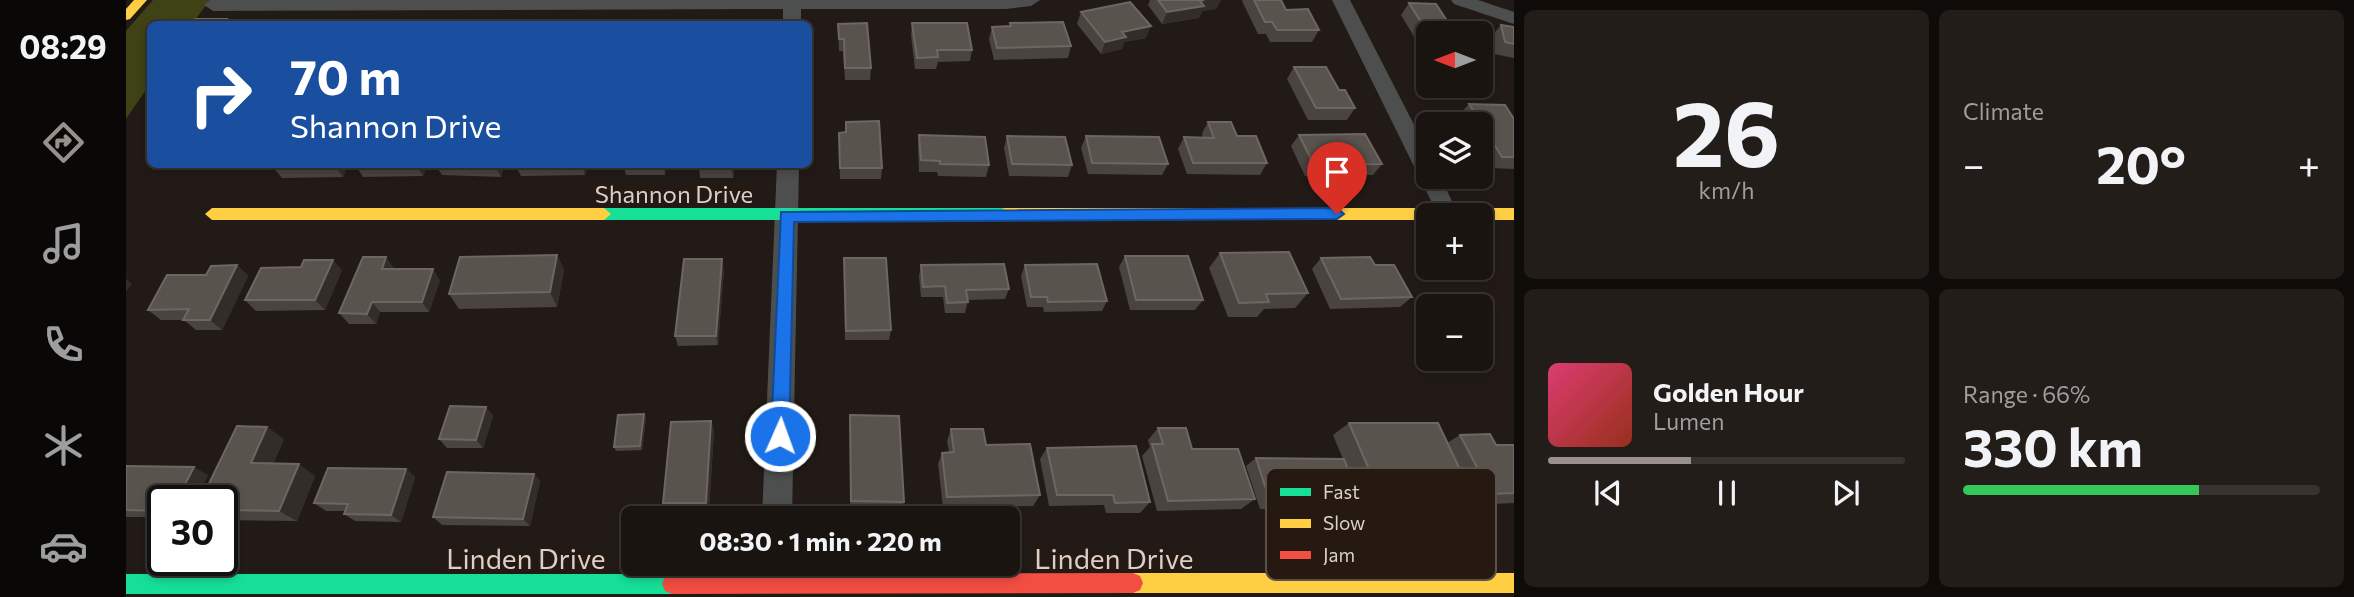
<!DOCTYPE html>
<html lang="en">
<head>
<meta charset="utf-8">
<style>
	body { margin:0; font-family:Commissioner,sans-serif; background:#231d19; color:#f1f3f6; height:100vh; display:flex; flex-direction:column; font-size:26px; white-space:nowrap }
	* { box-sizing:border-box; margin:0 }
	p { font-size:23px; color:#9f9e9f }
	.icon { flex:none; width:38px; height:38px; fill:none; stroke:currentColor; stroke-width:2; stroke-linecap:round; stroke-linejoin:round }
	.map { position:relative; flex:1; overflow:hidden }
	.details { display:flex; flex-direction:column; gap:10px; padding:10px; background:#0e0b09; width:840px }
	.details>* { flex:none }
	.guide { position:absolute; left:21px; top:21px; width:665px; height:147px; border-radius:10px; box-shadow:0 4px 10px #0003,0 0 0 2px #383330; background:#1a4fa0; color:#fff; overflow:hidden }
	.needle { width:46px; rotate:270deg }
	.tools { position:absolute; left:1290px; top:21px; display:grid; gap:14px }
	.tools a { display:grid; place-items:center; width:77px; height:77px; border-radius:10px; background:#1a1410; box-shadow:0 4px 10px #0003,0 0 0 2px #383330; font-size:35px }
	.speed { position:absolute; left:21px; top:485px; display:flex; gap:14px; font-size:35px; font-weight:700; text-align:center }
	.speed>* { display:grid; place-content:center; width:91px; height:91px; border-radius:50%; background:#1a1410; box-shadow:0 4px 10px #0003,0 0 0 2px #383330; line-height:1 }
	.speed .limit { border:4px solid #111; border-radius:10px; background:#fff; color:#111 }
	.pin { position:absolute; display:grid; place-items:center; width:60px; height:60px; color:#fff; margin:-72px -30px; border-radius:50% 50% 50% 0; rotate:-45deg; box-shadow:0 0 7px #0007 }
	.pin .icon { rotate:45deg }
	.me { position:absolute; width:77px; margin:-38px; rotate:2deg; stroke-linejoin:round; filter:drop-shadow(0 0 5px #0008) }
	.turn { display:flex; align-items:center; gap:24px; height:147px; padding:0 28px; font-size:32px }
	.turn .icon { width:91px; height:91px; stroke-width:2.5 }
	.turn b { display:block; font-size:49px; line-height:60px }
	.big { font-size:52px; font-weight:700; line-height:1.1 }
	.details .tile { flex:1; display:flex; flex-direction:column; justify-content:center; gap:10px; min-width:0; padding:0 24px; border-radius:10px; background:#231d19 }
	.details .dial { align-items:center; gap:0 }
	.dial b { font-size:91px; line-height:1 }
	.song { display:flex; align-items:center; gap:21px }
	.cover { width:84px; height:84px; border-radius:10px; background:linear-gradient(135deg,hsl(340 70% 55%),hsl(10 70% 35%)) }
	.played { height:7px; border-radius:4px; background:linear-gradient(90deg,#99908c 40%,#383330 40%) }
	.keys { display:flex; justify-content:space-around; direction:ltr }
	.heat { display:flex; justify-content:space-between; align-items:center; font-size:38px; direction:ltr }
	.charge { height:10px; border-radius:5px; background:linear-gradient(90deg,#34c759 66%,#383330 0) }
	.details .tiles { flex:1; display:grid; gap:10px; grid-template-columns:repeat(2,1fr) }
	.trip { position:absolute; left:495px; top:506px; width:399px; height:70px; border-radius:10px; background:#1a1410; box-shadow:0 4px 10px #0003,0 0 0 2px #383330; font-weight:700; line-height:70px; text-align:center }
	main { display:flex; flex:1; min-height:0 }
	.tab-bar { display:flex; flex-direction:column; width:126px; justify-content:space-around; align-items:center; background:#0a0806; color:#9f9e9f }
	.tab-bar .icon { width:49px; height:49px }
	.tab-bar .active { color:#99908c }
	.tab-bar b { font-size:32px; color:#f1f3f6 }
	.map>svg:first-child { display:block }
	.forest { fill:#3f4214 }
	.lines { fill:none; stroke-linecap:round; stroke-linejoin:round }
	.street { fill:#4d4f4e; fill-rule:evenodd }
	.fast { fill:#16e098; fill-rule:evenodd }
	.slow { fill:#ffcf43; fill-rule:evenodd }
	.jam { fill:#f24e42; fill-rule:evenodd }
	.wall { fill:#4a4440 }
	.shaded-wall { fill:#332d29 }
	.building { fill:#59534e; stroke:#6d6662; stroke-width:2 }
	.route { fill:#1a73e8; stroke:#114b97; stroke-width:2 }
	.labels { text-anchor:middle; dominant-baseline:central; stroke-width:7; stroke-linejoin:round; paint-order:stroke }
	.street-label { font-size:24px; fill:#d9d0cb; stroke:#261912 }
	.near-street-label { font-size:28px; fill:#d9d0cb; stroke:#261912 }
	.key { fill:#261912; stroke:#5c504a; stroke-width:2 }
	.key-label { font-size:19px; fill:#d9d0cb }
</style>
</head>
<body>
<main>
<nav class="tab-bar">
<b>08:29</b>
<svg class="icon active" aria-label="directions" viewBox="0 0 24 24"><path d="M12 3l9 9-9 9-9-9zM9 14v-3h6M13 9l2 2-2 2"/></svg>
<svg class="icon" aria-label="music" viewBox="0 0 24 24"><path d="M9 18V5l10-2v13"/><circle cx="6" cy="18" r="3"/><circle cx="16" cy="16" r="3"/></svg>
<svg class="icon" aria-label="phone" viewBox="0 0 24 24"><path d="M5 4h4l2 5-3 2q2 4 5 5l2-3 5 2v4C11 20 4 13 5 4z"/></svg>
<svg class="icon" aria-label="climate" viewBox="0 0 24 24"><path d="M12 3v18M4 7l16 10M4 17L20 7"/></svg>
<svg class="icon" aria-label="car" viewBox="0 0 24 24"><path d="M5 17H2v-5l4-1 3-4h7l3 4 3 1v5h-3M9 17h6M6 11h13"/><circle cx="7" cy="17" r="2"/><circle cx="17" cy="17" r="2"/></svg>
</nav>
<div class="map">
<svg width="1388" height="597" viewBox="0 0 1388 597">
	<rect width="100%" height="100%" fill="#221a16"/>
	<path class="forest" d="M27,0H84L66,24H24V84L0,119V31Z"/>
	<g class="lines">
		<g class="street">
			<path d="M914,0L905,6L880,9H675V24H657V9L87,11L78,5L84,0Z"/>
			<path d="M1206,0H1224L1302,152V177H1315L1332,215H1312Z"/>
			<path d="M1325,0H1352L1388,12V24L1328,4Z"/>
			<path d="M651,164H673L666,518H636Z"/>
		</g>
		<g class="fast">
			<path d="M478,208H878L885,214L878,220H478L471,214Z"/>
			<path d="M0,574H546L553,577L556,584L553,591L546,594H0Z"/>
		</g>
		<g class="slow">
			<path d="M8,0H21L4,19L0,20V9Z"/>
			<path d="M86,208H478L485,214L478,220H86L79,214Z"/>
			<path d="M878,208H1388V220H1354V215H1302V220H878L871,214Z"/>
			<path d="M1007,573H1388V593H1007L1000,590L997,583L1000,576Z"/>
		</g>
		<path class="jam" d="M1007,573L1014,576L1017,583L1014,590L1007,593L546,594L539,591L536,584L539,577L546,574Z"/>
	</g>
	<g class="wall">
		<path d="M1024,0H1095L1090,9L1076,11L1073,18L1036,24L1022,5Z"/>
		<path d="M1117,0H1155L1160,10L1193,30L1186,42H1144L1140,34H1132L1116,1Z"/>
		<path d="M1283,3L1302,33V53H1298L1275,15Z"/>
		<path d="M955,12L1020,38L998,42L996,49L975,54L951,24Z"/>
		<path d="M786,23L846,50L844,61L812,62L810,69H789L785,35Z"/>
		<path d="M884,23L945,46L942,58L868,60L863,39L866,27L883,26Z"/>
		<path d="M712,24L745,68L744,80H719L717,51H713Z"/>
		<path d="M1375,25L1388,27V58L1368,54L1365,37Z"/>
		<path d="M1168,67L1229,108L1221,120H1182L1161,79Z"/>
		<path d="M1343,104L1388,119V169L1364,168L1354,152V124H1337L1332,116Z"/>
		<path d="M720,122L756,168L755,179H714L713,133L720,132Z"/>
		<path d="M1082,122L1141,163L1134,175L1061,174L1052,149L1058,137L1077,138L1076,133Z"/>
		<path d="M793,135L863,165L860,177L812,176L811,172H793L792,147Z"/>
		<path d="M1173,135L1256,164L1247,175L1179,176L1165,146Z"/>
		<path d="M881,136L946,165L942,177L883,176L878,148Z"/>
		<path d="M960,136L1042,164L1036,175L962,174L955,148Z"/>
		<path d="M222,164L217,177L156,178L146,166Z"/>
		<path d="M229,164H302L297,176L237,177Z"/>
		<path d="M309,164H379L375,177L316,175Z"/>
		<path d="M461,164L459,175L395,176L389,165Z"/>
		<path d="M497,164H540L539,175H500Z"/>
		<path d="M573,164H609L607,178H574Z"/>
		<path d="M1094,253L1182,293L1169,308L1138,309L1131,317H1102L1083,268Z"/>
		<path d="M431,255L438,270L431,307L333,309L323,294Z"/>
		<path d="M999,256L1077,300L1069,310H1004L993,267Z"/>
		<path d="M718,258L765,330L763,340H719Z"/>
		<path d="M1195,258L1249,265L1286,297L1274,307L1204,309L1186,269Z"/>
		<path d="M596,259L598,270L592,345L552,346L549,336Z"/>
		<path d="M111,265L122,276L96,330H70L58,320H35L22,310L80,275Z"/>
		<path d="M795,265L883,289L879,299L842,300L839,313H819L817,297H795L793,276Z"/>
		<path d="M899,265L981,301L976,311L918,312L917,307H901L895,276Z"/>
		<path d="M268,268L314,280L303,312H254L250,324H223L213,313Z"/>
		<path d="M216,270L199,310L130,311L119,300Z"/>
		<path d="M360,407L367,416L357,448H321L313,439Z"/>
		<path d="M518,414L520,418L516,450L490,451L488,447Z"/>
		<path d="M724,415L778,502L775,513L724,512Z"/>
		<path d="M585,421L588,430L583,510L540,511L537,503Z"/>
		<path d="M1223,423L1321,443L1334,435L1370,445H1388V503L1344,505L1333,483L1319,491H1284L1272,498H1234L1235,503L1223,510L1134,509L1120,466L1130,458L1217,459L1207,435Z"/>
		<path d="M1032,428L1066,449L1129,499L1115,509L1031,511L1016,456L1024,447L1022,440Z"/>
		<path d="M825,429L860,445L914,495L907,506L817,507L812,464L816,453L823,452L821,441Z"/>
		<path d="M158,439L147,464L189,476L171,521L96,520V500Z"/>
		<path d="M921,448L1024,502L1014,513H980L978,505L923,506L914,459Z"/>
		<path d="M0,466L82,475L69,500H37V517H0Z"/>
		<path d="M280,469L289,477L275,522L229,521L218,514L219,511H200L188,503Z"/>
		<path d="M408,474L414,481L404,526L316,525L307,517Z"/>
	</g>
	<g class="shaded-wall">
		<path d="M1078,0H1095L1090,9L1076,11L1073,18L1036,24L1041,12Z"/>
		<path d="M1025,26L1020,38L998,42L996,49L975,54L979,42L996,32Z"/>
		<path d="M209,164H222L217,177L209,166Z"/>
		<path d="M290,164H302L297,176Z"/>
		<path d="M370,164H379L375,177L369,165Z"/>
		<path d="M456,164H461L459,175Z"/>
		<path d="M537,164H540L539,175Z"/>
		<path d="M606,164H609L607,178L605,167Z"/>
		<path d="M431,255L438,270L431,307L424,292Z"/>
		<path d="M260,257L268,268L264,279L256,269Z"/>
		<path d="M596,259L598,270L592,345L590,336Z"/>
		<path d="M207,260L216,270L199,310L189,300Z"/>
		<path d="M111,265L122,276L96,330L84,320Z"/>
		<path d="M307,269L314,280L303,312L296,302Z"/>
		<path d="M0,279L6,284L0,291Z"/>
		<path d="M246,302L254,312L250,324L241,314Z"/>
		<path d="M360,407L367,416L357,448L350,440Z"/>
		<path d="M518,414L520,418L516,450L514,446Z"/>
		<path d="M585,421L588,430L583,510L580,503Z"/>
		<path d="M141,427L158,439L143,474L125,463Z"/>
		<path d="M173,464L189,476L171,521L153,511Z"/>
		<path d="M68,467L82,475L69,500H51Z"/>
		<path d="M280,469L289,477L275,522L265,515Z"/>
		<path d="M408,474L414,481L404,526L397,519Z"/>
	</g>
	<g class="building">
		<path d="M1032,0H1078L1074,1L1078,6L1041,12Z"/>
		<path d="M1128,0H1155L1160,10L1182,9L1193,30H1151L1146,22H1139Z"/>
		<path d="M1004,2L1025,26L996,32L1000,37L979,42L955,12Z"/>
		<path d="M1283,3L1310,4L1329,33H1302Z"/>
		<path d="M69,19H101L99,23L118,22L117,24H65Z"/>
		<path d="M937,22L945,46L871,48L866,27L885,26L884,23Z"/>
		<path d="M741,23L745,68H719L718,39H713L712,24Z"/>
		<path d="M786,23H841L846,50H811L812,57L791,58Z"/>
		<path d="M1375,25L1388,27V44L1379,42Z"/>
		<path d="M1168,67H1200L1213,90H1219L1229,108H1190Z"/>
		<path d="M1343,104L1379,105L1388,119V157H1376Z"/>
		<path d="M753,121L756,168H714L713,133L720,132V122Z"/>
		<path d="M1082,122H1105L1111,136H1130L1141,163H1067L1058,137L1088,138Z"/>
		<path d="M1239,134L1256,164L1188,165L1173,135Z"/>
		<path d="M793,135L859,137L863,165L814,164V161L795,160Z"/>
		<path d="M881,136L939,137L946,165L886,164Z"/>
		<path d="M960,136L1033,137L1042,164L966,163Z"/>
		<path d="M147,164H209V166H146Z"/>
		<path d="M229,164H290L229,165Z"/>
		<path d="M573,164H606L605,167L572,166Z"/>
		<path d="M1163,252L1182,293L1140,294L1143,302L1113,303L1094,253Z"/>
		<path d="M431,255L424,292L323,294L334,257Z"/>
		<path d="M999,256H1062L1077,300H1010Z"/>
		<path d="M237,257H260L256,269H307L296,302H246L241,314L213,313Z"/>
		<path d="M1244,257L1249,265H1268L1286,297L1215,299L1195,258Z"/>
		<path d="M718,258H760L765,330L720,331Z"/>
		<path d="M558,259H596L590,336H549Z"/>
		<path d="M178,260H207L189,300H119L135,268L175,267Z"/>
		<path d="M878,264L883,289L840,290L842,302L821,303L819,286L797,287L795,265Z"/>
		<path d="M971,264L981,301L922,302L921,297H905L899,265Z"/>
		<path d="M111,265L84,320H57L63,309L22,310L41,275H80L85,266Z"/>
		<path d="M324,406L360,407L350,440L313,439Z"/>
		<path d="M518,414L514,446L488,447L492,415Z"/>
		<path d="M724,415L773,416L778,502L725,501Z"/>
		<path d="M585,421L580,503H537L545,422Z"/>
		<path d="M1223,423H1312L1339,480H1288L1291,487L1251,488Z"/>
		<path d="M111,426L141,427L125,463L173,464L153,511L96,510V500H75Z"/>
		<path d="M1032,428H1060L1066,449H1112L1129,499L1042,501L1026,444H1037Z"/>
		<path d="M825,429H857L860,445L904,444L914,495L821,497L816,453L828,452Z"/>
		<path d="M1364,434L1370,445H1388V493L1365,494L1334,435Z"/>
		<path d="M1010,446L1024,502L989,503L987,495H931L921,448Z"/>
		<path d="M1130,458L1218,459L1235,503L1144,502Z"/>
		<path d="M0,466L68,467L51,500H37V511L0,510Z"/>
		<path d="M202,468L280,469L265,515L218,514L222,504L188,503Z"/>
		<path d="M321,472L408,474L397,519L307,517Z"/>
	</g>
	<path class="route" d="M1211,208L1218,214L1211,219L668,222L663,436L660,441L654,444L647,441L645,436L655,212Z"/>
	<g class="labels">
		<g class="street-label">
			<text x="548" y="193">Shannon Drive</text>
		</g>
		<g class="near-street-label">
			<text x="400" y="558">Linden Drive</text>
			<text x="988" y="558">Linden Drive</text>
		</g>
	</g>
	<rect x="1140" y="468" width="230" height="112" rx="10" class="key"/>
	<rect x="1154" y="488" width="31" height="8" fill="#16e098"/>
	<rect x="1154" y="519" width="31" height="9" fill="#ffcf43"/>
	<rect x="1154" y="551" width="31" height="8" fill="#f24e42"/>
	<g class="key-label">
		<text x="1197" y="499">Fast</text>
		<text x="1197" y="530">Slow</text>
		<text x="1197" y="562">Jam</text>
	</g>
</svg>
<div class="tools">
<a><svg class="needle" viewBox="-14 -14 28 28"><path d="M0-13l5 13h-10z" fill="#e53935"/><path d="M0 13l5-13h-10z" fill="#9f9e9f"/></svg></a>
<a><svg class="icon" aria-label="layers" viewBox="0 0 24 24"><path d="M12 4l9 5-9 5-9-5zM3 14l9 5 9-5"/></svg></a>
<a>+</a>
<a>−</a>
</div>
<div class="speed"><div class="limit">30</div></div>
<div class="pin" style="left:1211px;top:214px;background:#d93025"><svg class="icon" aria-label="arrive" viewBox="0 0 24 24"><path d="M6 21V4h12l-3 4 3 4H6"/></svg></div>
<svg class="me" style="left:654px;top:436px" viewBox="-20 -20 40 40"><circle r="17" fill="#1a73e8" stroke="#fff" stroke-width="3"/><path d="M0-11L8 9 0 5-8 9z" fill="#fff"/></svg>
<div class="trip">08:30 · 1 min · 220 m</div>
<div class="guide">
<div class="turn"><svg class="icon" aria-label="right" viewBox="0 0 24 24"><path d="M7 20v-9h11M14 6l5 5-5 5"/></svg><div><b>70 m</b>Shannon Drive</div></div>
</div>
</div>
<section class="details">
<div class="tiles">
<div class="tile dial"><b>26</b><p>km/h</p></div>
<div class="tile"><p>Climate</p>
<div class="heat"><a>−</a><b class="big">20°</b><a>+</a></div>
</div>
<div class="tile">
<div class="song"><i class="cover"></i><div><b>Golden Hour</b><p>Lumen</p></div></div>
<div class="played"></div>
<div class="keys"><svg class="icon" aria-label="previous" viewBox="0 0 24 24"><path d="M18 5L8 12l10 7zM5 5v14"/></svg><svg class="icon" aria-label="pause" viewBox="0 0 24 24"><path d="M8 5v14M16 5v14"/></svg><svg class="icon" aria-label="next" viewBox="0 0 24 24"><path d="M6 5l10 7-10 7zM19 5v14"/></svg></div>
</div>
<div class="tile"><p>Range · 66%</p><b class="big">330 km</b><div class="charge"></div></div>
</div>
</section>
</main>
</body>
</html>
